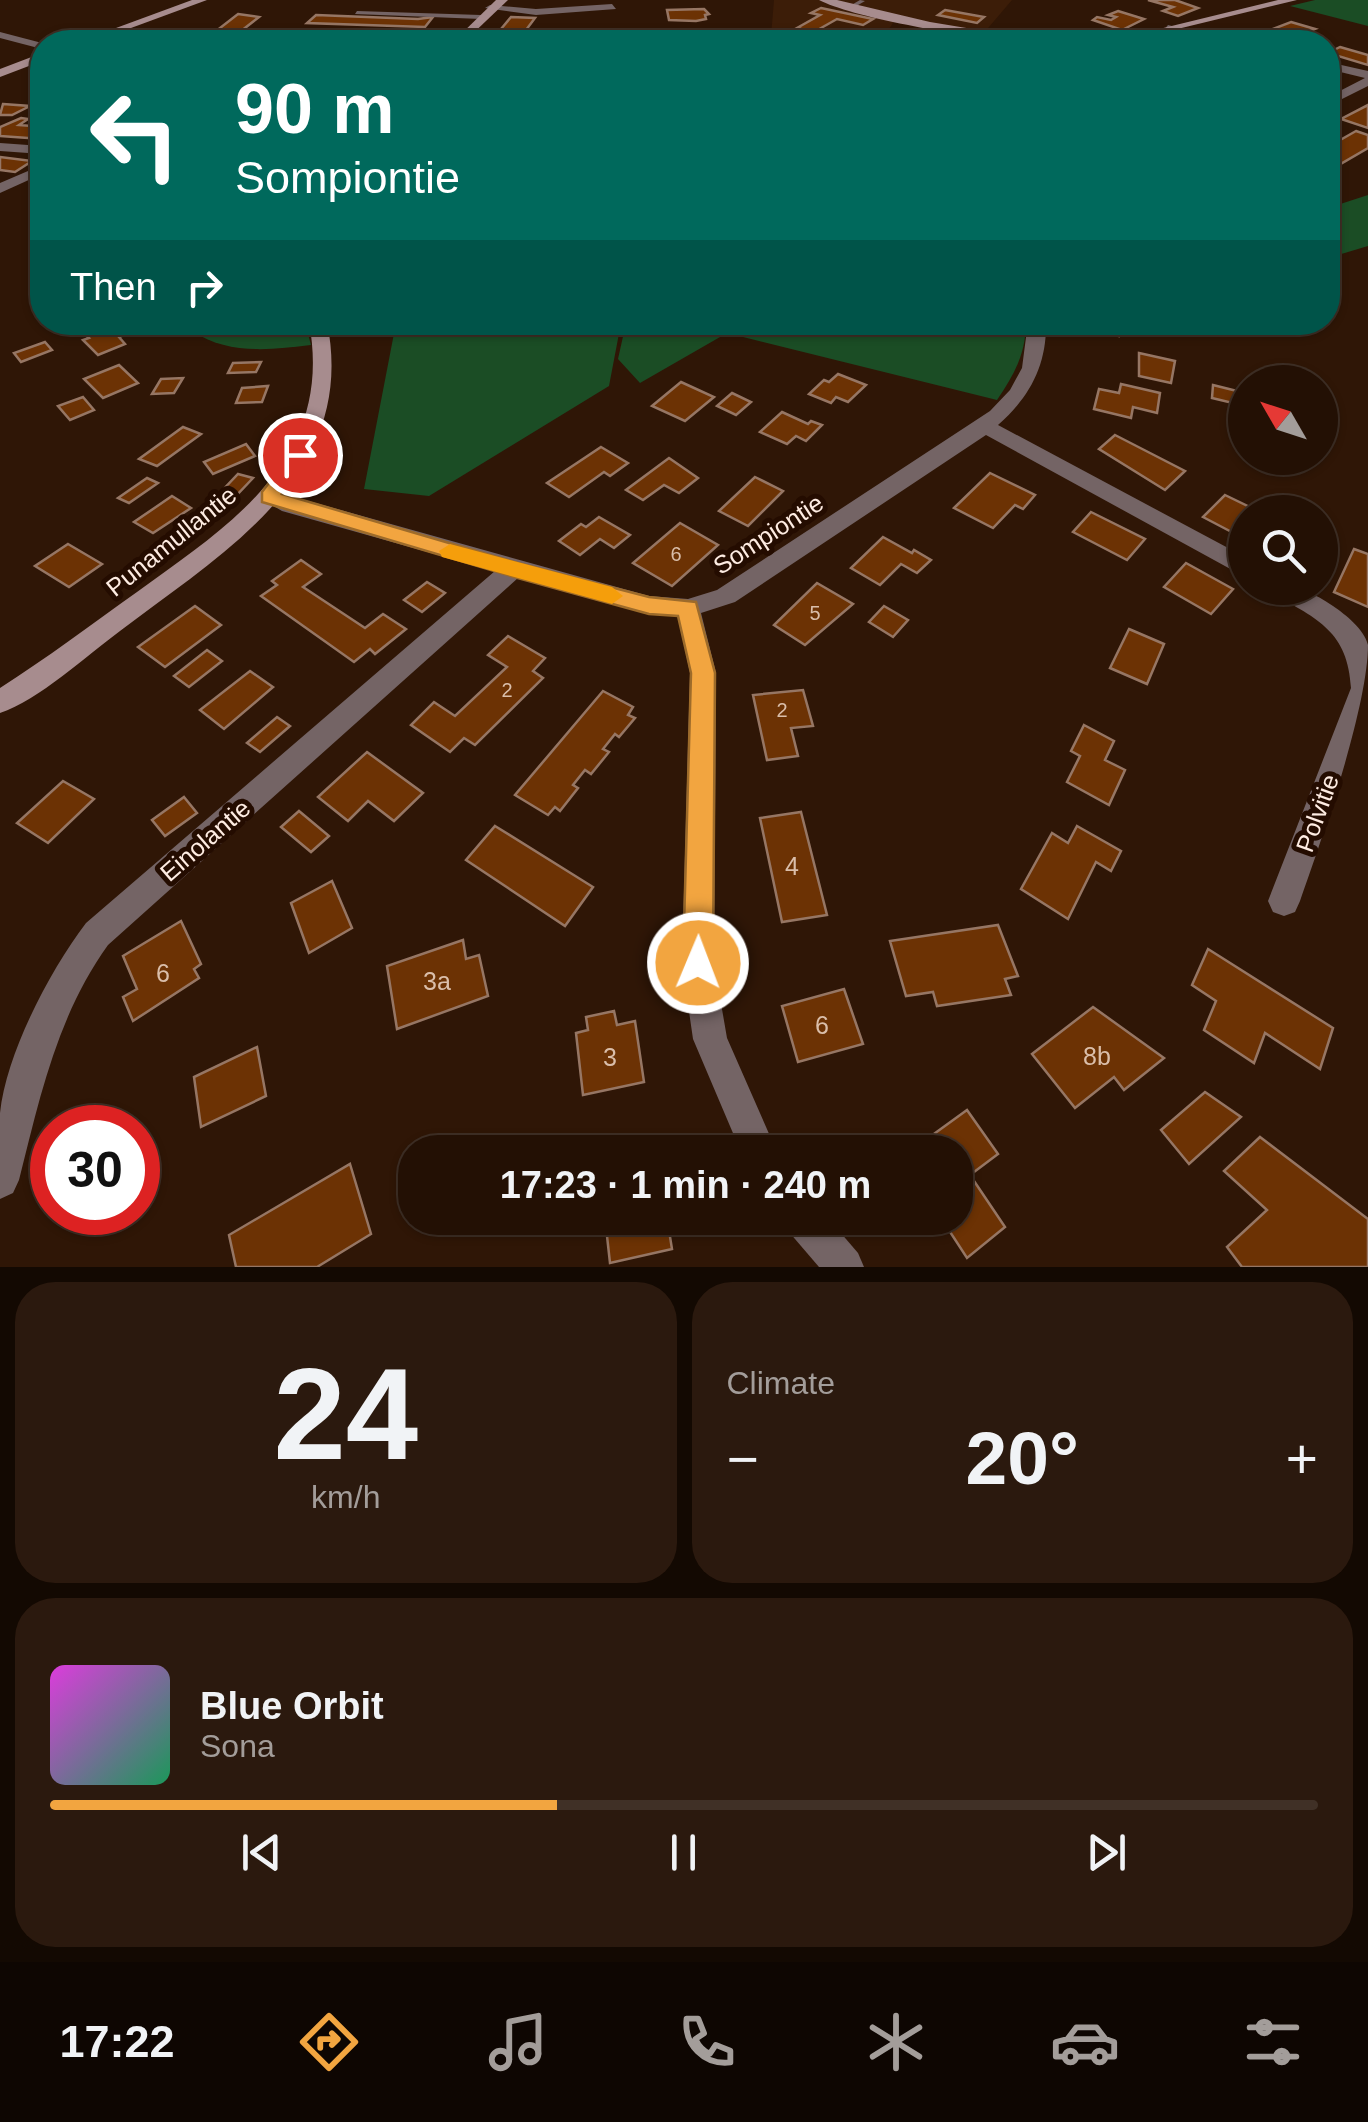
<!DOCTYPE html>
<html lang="en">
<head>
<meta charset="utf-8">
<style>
	body { margin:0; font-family:Helvetica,sans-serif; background:#2b190e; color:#f1f3f6; height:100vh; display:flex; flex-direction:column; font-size:38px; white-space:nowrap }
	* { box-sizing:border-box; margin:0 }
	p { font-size:32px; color:#a39d9a }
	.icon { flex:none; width:55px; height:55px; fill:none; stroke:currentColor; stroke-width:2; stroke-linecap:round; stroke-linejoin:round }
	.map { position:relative; height:1267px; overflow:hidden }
	.side { display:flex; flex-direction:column; gap:15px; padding:15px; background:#130902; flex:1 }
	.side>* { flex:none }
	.banner { position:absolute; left:30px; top:30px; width:1310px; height:305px; border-radius:40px; box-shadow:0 2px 8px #0004,0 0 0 2px #403026; background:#00695c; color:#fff; overflow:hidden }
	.needle { width:65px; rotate:309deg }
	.controls { position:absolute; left:1228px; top:365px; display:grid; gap:20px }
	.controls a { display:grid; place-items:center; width:110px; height:110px; border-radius:50%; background:#231004; box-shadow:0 2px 8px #0004,0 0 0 2px #403026; font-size:50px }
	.speed { position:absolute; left:30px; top:1105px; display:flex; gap:20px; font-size:50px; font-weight:700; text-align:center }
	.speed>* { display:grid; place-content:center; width:130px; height:130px; border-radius:50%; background:#231004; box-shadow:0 2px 8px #0004,0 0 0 2px #403026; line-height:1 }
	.speed .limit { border:15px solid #d22; background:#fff; color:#111 }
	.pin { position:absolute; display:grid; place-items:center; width:85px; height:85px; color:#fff; margin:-42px; border:5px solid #fff; border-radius:50%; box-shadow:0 2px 10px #0007 }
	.me { position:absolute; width:110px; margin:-55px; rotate:1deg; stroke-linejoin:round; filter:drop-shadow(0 0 8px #0008) }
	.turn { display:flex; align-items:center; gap:35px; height:210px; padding:0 40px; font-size:45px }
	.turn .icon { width:130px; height:130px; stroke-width:2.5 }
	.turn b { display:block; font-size:70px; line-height:85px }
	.then { display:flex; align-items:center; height:95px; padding:0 40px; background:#0003; gap:20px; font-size:38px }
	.big { font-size:75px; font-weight:600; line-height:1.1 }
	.side .card { flex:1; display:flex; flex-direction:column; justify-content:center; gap:15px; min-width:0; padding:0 35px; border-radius:40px; background:#2b190e }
	.side .dial { align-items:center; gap:0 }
	.dial b { font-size:130px; line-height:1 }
	.song { display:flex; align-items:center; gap:30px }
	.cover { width:120px; height:120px; border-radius:15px; background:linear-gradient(135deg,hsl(300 70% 55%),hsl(150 70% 35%)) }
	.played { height:10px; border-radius:5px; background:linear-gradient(90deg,#f2a540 40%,#403026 40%) }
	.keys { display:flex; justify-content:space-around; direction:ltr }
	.heat { display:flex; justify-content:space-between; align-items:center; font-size:55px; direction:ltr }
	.side .tiles { flex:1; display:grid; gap:15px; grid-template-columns:1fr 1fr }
	.card:last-child { grid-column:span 2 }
	.trip { position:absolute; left:398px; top:1135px; width:575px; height:100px; border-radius:40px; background:#231004; box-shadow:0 2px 8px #0004,0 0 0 2px #403026; font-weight:600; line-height:100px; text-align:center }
	.dock { display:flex; height:160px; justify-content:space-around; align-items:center; background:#0e0602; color:#a39d9a }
	.dock .icon { width:70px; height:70px }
	.dock .current { color:#f2a540 }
	.dock b { font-size:45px; color:#f1f3f6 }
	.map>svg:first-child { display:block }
	.built { fill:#3c1d08 }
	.green { fill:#1b4d25 }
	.building { fill:#6c3204; stroke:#967664; stroke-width:2.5 }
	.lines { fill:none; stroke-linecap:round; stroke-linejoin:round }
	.lane { fill:#746465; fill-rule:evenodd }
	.street { fill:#746465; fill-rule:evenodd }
	.secondary { fill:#a78c8e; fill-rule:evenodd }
	.route { fill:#f2a540; stroke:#9d6b2a; stroke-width:2.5 }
	.slow { fill:#f59e0b }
	.labels { text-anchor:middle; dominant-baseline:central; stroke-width:10; stroke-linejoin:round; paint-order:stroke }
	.number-label { font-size:20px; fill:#dabeaa }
	.street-label { font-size:25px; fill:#feece2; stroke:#240c00 }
	.near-number-label { font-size:25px; fill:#dabeaa }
</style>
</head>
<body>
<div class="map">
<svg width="1368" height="1267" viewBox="0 0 1368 1267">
	<rect width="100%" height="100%" fill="#2f1606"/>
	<path class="built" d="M774,0H1012L983,34L1045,42H965L973,34L895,20L881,41L771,36Z"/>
	<g class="green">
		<path d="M1315,0H1368V26L1290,6Z"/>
		<path d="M1368,195V246L1328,258V208Z"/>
		<path d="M194,323H305L311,345C270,350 228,355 192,331Z"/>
		<path d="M396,323V322L621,323L609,386L429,496L364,489Z"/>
		<path d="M626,323L1026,322C1026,354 1014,375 997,400L727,333L640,383L618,359Z"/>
	</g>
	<g class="building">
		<path d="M1148,0H1175L1198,8L1178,16L1163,11L1173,7Z"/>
		<path d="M821,8L873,19L863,25L837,19L814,32L797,28L820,15L811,13Z"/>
		<path d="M704,9L709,14L705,15L706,19L696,21L669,20L667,10Z"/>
		<path d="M945,10L984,17L977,23L938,15Z"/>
		<path d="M1118,11L1144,19L1122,30L1093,20L1097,17L1111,20L1116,17L1108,15Z"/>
		<path d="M238,14L259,17L227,42H202Z"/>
		<path d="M316,15L418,19L433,17L425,27L307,23Z"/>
		<path d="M511,17L535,18L526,30L501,29Z"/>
		<path d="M1291,22L1315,29L1280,42L1244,40Z"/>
		<path d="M702,36L707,40L664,42L663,37Z"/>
		<path d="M1340,47L1368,55V65L1328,53Z"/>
		<path d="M3,104L30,106L12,115H0Z"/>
		<path d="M1368,105V128L1341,119Z"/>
		<path d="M21,118L28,119L19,125L32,126L42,119V131L28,138L0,136V127Z"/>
		<path d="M1356,131L1368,135V148L1337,166L1328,162V147Z"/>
		<path d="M0,157L32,161L15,172L0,170Z"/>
		<path d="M1107,322H1140L1137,333L1121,330L1119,336L1104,333Z"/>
		<path d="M112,325L124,335L119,337L125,344L98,355L83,340L89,338L86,335Z"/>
		<path d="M45,342L52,350L21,362L14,353Z"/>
		<path d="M1139,353L1175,361L1171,383L1139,376Z"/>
		<path d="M261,362L256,372L228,373L233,363Z"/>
		<path d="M119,365L138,383L103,398L84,379Z"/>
		<path d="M838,374L866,385L848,402L836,397L831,403L809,394L824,380L829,382Z"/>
		<path d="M183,378L174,393L152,394L161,379Z"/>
		<path d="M681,382L714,397L685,421L652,406Z"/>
		<path d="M1121,384L1160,393L1157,413L1133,407L1131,418L1094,409L1099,389L1119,393Z"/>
		<path d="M1213,385L1245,393V406L1212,398Z"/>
		<path d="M268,386L262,402L236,403L242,388Z"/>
		<path d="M732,393L751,402L736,415L717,406Z"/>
		<path d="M83,397L94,410L70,420L58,406Z"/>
		<path d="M782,412L808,424L811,421L822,425L806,441L796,436L787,444L760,432Z"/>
		<path d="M183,427L201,434L157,466L139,459Z"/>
		<path d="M1115,435L1185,471L1165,490L1099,449Z"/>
		<path d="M246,444L255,456L213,474L204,462Z"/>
		<path d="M601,447L628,463L610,476L604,472L569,497L547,483Z"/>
		<path d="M669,458L698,478L679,493L664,485L643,500L626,490Z"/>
		<path d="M990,473L1035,495L1023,509L1015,505L993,528L954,508Z"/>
		<path d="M238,474L253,478L232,500L217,496Z"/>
		<path d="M755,477L783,491L748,526L719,511Z"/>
		<path d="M147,478L158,483L129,503L118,498Z"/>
		<path d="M1225,495L1260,512H1245V539L1203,517Z"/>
		<path d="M172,496L191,508L153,533L134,522Z"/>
		<path d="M1091,512L1145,539L1127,560L1073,532Z"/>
		<path d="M599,517L630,535L614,548L600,539L580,555L559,541L581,524L586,527Z"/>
		<path d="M680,523L718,545L672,586L633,563Z"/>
		<path d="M883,537L912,553L914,550L931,560L917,573L901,564L880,585L851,568Z"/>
		<path d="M68,544L102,564L69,587L35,566Z"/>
		<path d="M1354,549L1368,554V607L1334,592Z"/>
		<path d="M301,560L321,574L303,587L365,628L383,614L406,629L375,654L370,649L354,662L261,596L277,585L272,581Z"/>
		<path d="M1186,563L1233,589L1211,614L1164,587Z"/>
		<path d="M427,582L445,593L422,612L404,600Z"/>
		<path d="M817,583L853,604L805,645L774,625Z"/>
		<path d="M195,606L221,625L165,667L138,647Z"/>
		<path d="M884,606L908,620L893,637L869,622Z"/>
		<path d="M1129,629L1164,644L1147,684L1110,668Z"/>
		<path d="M508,636L545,658L533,671L543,678L475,745L464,738L450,752L411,725L434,702L455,716L507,667L488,655Z"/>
		<path d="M207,650L222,661L189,687L174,676Z"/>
		<path d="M250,671L273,687L224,729L200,710Z"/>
		<path d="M803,690L813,726L791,728L798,756L767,760L753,695Z"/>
		<path d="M603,691L633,707L628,715L635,718L619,737L615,734L603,749L609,752L591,774L585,770L573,785L578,788L560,811L555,807L548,815L515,795Z"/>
		<path d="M277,717L290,726L260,752L247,743Z"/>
		<path d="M1084,725L1114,741L1105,760L1125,770L1109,805L1067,782L1080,756L1071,751Z"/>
		<path d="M367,752L423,793L394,821L368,801L348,821L318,797Z"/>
		<path d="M63,781L94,799L48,843L17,823Z"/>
		<path d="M184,797L197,813L165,836L152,820Z"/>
		<path d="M299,811L329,836L311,852L281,827Z"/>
		<path d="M801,812L827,915L782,922L760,818Z"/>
		<path d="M495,826L593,887L565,926L466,860Z"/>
		<path d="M1077,826L1121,851L1111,871L1096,862L1068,919L1021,889L1052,833L1068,843Z"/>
		<path d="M332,881L352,928L309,953L291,903Z"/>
		<path d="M181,921L201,964L194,969L199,978L133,1021L123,997L137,989L123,956Z"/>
		<path d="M998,925L1018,976L1005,979L1011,995L937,1006L933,992L906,996L890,941Z"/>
		<path d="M463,940L466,959L479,955L488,996L397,1029L387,966Z"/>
		<path d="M1208,949L1333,1028L1320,1069L1265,1033L1254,1063L1204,1030L1216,1001L1192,985Z"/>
		<path d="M844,989L863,1044L798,1062L782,1006Z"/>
		<path d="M1093,1007L1164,1058L1124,1090L1114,1077L1075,1108L1032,1054Z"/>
		<path d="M614,1011L617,1025L635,1021L644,1082L583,1095L576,1033L588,1030L586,1017Z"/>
		<path d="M257,1047L266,1096L201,1127L194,1077Z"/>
		<path d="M1205,1092L1241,1117L1189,1164L1161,1130Z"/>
		<path d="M967,1110L998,1154L970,1175L1005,1227L967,1258L941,1218H955V1152H909Z"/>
		<path d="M1260,1137L1368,1219V1267H1242L1227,1247L1267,1210L1224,1171Z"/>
		<path d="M350,1164L371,1234L317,1267H236L229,1235Z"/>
		<path d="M605,1218H667L672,1249L610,1263Z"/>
	</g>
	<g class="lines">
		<g class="lane">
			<path d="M860,0L865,1L853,8L848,7Z"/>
			<path d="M357,11L481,15L484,17L481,19L355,14Z"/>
		</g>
		<g class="street">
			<path d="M612,4L616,9L536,15L485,8L490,5L536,9Z"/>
			<path d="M1168,25L1227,40L1229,42H1211L1164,30Z"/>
			<path d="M0,32L42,43V49L0,38Z"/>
			<path d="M1328,62L1368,71V86L1328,106V97L1365,78L1328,69Z"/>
			<path d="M0,143L42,146V154L0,151Z"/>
			<path d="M42,165V174L0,193V183Z"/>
			<path d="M1028,322H1046C1047,365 1030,397 998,425L1245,557V577L986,435L735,602L701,613L716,673L714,963L727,1038L777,1152H741L693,1039L682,963L690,673L678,616L649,614L518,578L108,945C57,1016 40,1097 19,1180L13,1193L0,1199C0,1171 0,1141 0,1113C6,1054 50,970 86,923L495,571L282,511L258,497L261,492L269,490L649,596L688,599L717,590L990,411L1010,390L1022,368Z"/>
			<path d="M1269,588C1295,586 1311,591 1333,606C1346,615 1364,629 1368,645C1368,706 1322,839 1300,901L1295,912L1284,916L1273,912L1268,901L1351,688C1348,632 1318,619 1273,594Z"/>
			<path d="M784,1218H828L858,1253L864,1267H819L789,1232Z"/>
		</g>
		<g class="secondary">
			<path d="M192,0H207L93,42H78Z"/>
			<path d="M496,0H508L464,42H453Z"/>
			<path d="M819,0H837L930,22L1051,42C1006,45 857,20 819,0Z"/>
			<path d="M1278,0H1297L1124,42H1106Z"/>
			<path d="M42,53V61L0,77V69Z"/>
			<path d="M309,322H327C358,475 224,552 120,631C86,656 39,700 0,713V688C47,658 92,624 137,592C234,522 334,458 309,322Z"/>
		</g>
	</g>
	<path class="route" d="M300,449L309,455L282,494L514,562L649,597L696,602L715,673L713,963L708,973L698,978L687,973L683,963L691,673L678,616L649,614L514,577L262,502V492L293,451Z"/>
	<path class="slow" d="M450,544L612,587L623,596L612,604L442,557L439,551Z"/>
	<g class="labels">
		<g class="number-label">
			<text x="676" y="554">6</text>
			<text x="815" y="613">5</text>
			<text x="507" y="690">2</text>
			<text x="782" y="710">2</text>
		</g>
		<g class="street-label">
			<text transform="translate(768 534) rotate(-33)">Sompiontie</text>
			<text transform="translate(171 541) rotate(-39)">Punamullantie</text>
			<text transform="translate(1317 813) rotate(-70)">Polvitie</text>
			<text transform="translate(205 840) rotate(-41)">Einolantie</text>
		</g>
		<g class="near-number-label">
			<text x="792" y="866">4</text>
			<text x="163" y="973">6</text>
			<text x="437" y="981">3a</text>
			<text x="822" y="1025">6</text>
			<text x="1097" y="1056">8b</text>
			<text x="610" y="1057">3</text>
		</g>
	</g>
</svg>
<div class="controls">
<a><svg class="needle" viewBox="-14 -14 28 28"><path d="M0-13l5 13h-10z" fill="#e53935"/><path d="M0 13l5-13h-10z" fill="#a39d9a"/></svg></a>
<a><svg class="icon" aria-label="search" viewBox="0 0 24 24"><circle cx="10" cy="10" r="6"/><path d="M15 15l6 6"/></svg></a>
</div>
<div class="speed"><div class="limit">30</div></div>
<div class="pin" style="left:300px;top:455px;background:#d93025"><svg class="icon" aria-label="arrive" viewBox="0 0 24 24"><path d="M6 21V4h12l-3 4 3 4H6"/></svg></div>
<svg class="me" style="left:698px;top:963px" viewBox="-20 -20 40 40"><circle r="17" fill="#f2a540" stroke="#fff" stroke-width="3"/><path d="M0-11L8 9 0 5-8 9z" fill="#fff"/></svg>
<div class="trip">17:23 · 1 min · 240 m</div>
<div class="banner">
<div class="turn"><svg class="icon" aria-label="left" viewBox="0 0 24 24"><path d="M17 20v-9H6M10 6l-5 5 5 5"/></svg><div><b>90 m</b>Sompiontie</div></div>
<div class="then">Then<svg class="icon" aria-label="right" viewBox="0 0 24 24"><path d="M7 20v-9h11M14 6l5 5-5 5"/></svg></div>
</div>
</div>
<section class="side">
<div class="tiles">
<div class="card dial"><b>24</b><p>km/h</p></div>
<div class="card"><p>Climate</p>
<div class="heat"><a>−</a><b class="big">20°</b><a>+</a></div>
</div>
<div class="card">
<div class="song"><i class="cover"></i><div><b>Blue Orbit</b><p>Sona</p></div></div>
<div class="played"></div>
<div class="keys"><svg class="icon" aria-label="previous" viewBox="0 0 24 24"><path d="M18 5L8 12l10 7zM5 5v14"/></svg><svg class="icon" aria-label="pause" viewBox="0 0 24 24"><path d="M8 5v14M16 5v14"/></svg><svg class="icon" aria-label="next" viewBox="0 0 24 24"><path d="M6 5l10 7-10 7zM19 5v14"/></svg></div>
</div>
</div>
</section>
<nav class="dock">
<b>17:22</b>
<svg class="icon current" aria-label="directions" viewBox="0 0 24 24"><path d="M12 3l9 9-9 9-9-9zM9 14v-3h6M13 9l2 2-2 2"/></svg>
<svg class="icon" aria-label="music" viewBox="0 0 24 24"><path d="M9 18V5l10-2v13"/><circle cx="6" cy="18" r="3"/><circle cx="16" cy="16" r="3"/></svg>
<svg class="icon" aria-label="phone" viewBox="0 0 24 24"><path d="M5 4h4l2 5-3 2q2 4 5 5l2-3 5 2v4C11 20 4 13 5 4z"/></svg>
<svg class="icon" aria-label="climate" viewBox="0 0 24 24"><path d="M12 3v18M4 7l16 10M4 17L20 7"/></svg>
<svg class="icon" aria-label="car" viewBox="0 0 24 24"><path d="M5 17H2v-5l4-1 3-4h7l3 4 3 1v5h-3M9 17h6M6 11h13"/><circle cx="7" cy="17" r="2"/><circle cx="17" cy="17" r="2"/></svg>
<svg class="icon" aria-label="filters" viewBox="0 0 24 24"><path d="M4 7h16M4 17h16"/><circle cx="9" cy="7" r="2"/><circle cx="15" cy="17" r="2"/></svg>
</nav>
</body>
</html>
